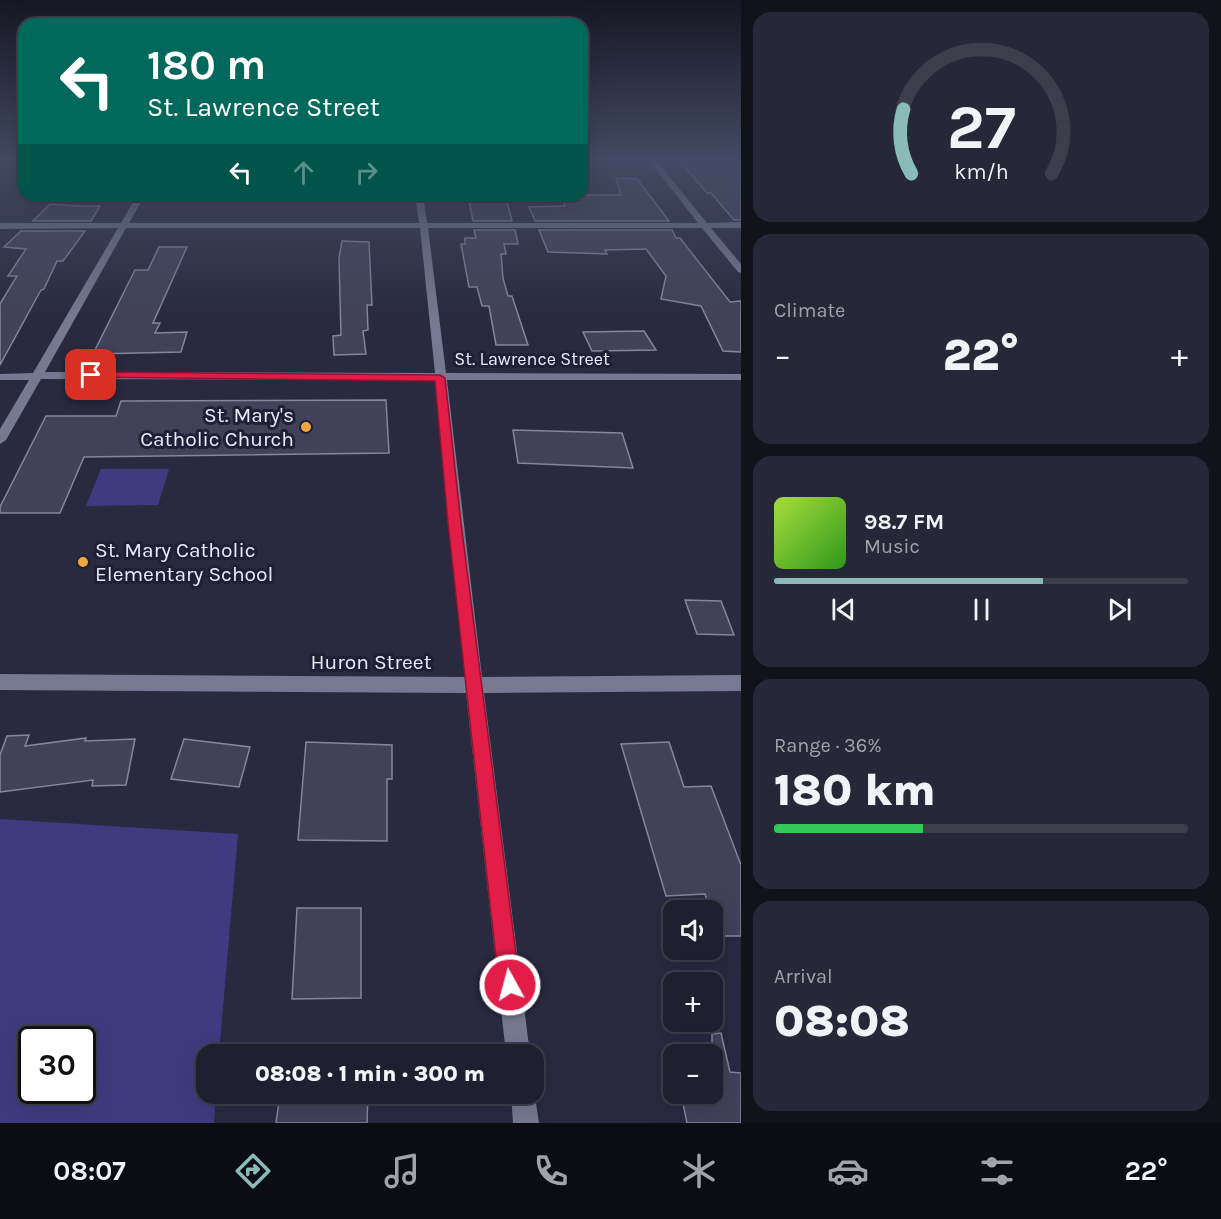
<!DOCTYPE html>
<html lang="en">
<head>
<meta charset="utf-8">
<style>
	body { margin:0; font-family:Karla,sans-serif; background:#272837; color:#f1f3f6; height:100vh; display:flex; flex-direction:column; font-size:22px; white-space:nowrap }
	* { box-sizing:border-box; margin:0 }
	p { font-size:20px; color:#a1a3aa }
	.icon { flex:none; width:33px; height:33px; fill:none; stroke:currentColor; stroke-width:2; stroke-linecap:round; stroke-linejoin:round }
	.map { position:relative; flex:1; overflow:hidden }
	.side { display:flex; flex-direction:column; gap:12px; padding:12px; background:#11121a; width:480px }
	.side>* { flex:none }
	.banner { position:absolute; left:18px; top:18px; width:570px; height:183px; border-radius:18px; box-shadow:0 6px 24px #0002,0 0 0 2px #3c3e4b; background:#00695c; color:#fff; overflow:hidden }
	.controls { position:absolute; left:663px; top:900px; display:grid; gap:12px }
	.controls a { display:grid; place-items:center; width:60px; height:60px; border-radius:12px; background:#1f202f; box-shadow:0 6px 24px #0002,0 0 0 2px #3c3e4b; font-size:30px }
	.speed { position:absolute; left:18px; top:1026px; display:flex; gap:12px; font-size:30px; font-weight:700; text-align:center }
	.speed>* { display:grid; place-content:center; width:78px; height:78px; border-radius:50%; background:#1f202f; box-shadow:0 6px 24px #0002,0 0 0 2px #3c3e4b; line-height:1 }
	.speed .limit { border:3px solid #111; border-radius:9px; background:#fff; color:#111 }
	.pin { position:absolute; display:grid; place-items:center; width:51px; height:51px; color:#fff; margin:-26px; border-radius:12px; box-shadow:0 3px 9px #0006 }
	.me { position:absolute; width:66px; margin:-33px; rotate:353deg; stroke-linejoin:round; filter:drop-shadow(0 0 4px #0008) }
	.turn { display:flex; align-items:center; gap:21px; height:126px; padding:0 30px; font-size:27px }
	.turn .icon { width:78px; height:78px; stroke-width:2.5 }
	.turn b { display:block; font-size:42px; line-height:51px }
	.lanes { display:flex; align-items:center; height:57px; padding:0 30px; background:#0003; justify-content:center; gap:30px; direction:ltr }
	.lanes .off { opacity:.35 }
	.big { font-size:45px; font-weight:800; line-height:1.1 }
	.side .card { flex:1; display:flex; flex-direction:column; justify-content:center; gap:9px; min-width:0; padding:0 21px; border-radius:18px; background:#272837 }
	.side .dial { align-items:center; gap:0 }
	.dial svg { height:156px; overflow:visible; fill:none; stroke:#3c3e4b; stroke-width:7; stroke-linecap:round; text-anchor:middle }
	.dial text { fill:#f1f3f6; stroke:none }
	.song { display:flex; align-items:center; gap:18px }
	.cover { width:72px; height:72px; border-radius:9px; background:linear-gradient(135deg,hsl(80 70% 55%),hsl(110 70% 35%)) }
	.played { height:6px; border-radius:3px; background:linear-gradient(90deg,#8bbbb9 65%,#3c3e4b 65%) }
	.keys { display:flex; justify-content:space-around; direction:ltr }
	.heat { display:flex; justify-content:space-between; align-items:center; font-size:33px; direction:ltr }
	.charge { height:9px; border-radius:4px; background:linear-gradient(90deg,#34c759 36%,#3c3e4b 0) }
	.trip { position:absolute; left:196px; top:1044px; width:348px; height:60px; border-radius:18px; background:#1f202f; box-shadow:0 6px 24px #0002,0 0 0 2px #3c3e4b; font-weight:800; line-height:60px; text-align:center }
	.tab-bar { display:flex; height:96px; justify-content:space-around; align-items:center; background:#0c0d13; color:#a1a3aa }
	.tab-bar .icon { width:42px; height:42px }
	.tab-bar .active { color:#8bbbb9 }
	.tab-bar b { font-size:27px; color:#f1f3f6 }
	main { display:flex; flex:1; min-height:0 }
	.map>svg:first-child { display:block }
	.green { fill:#403b80; fill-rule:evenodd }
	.building { fill:#414259; stroke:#84859e; stroke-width:1.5 }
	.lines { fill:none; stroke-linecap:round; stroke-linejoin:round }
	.street { fill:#777992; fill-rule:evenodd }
	.route { fill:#e11d48; stroke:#92132f; stroke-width:1.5 }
	.poi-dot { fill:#eea73d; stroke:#202034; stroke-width:2 }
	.labels { text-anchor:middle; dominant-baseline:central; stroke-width:6; stroke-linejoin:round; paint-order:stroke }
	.far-street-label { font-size:18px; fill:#eaebf9; stroke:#202034 }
	.poi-label { font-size:21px; fill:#eaebf9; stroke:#202034; text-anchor:end }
	.street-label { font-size:21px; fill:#eaebf9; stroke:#202034 }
</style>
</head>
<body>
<main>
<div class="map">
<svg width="741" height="1123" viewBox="0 0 741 1123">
	<rect width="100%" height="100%" fill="#292a3f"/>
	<g class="green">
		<path d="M101,469H169L158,505L86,506Z"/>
		<path d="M0,819L238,834L219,1054H207V1094H216L214,1123H0ZM32,1040H82V1090H32Z"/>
	</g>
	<g class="building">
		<path d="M678,159H741V220H734L711,193H707Z"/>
		<path d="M616,178L637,179L669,221H535L529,207L565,206L563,201H569L567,195H621Z"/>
		<path d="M469,201H507L512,221H473Z"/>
		<path d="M50,204L77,206H100L91,221H33Z"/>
		<path d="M474,230H515L518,244H504L506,254H501L503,278L508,296H512L528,345H496L489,306H482L477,287H469L461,244H465V238H476Z"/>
		<path d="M539,230H672L676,238H680L730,302L741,301V352L723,351L701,306L661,299L666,276L646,249L605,250L607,254L548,252Z"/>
		<path d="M21,231H85L63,261H57L44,289L41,290L0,365V304L17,276H8L26,249L4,247Z"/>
		<path d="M342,241L369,242L372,305H367L368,330L363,331L366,354L334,355L333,336L341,335L339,258Z"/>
		<path d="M159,247H187L153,323H160L155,333L187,332L181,352L93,354L135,270H148Z"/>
		<path d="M644,331L656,350L592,351L583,332Z"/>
		<path d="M386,400L389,453L84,457L60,513H0V507L46,416H116L121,401Z"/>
		<path d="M513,430L622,433L633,468L518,463Z"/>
		<path d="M685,600L721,601L734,635L697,634Z"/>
		<path d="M29,735L25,746L86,738L85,741L135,739L126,785L92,786L93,780L0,792V755L7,736Z"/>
		<path d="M184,739L250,747L239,787L171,779Z"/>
		<path d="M306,742L392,745V779H387V841L298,840Z"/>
		<path d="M669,742L684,787L711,786L741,865V936H718L712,910H710L705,894L666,896L621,744Z"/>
		<path d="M297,908H361V998L292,999Z"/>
		<path d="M721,1033L730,1072L741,1073V1123H687L681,1094H712V1034Z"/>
		<path d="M280,1094H368L367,1123H276Z"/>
	</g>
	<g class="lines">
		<g class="street">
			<path d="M648,159H655L707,223L741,222V228H711L741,264V273L738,272L702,228H428L446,373L741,374V380H447L482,677L741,675V691L484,693L530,1054H506L466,693L0,690V674L465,677L435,380L41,379L6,440L0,444V429L29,380H0V374L33,373L118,228L0,229V223H121L137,195H145L129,223H419L415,195H423L427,223H698ZM126,228H420L435,373L45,372Z"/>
			<path d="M534,1090L539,1123H513L511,1094H534Z"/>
		</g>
	</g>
	<linearGradient id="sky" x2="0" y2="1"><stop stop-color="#171723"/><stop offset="0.5" stop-color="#434a63"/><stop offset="1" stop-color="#434a63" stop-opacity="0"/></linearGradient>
	<rect width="741" height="317" fill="url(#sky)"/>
	<path class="route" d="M91,372L440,375L445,378L461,523L520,985L517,993L510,996L502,993L499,985L448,523L435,381L87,377V373Z"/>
	<g class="poi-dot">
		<circle cx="306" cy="427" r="6"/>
		<circle cx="83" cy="562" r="6"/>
	</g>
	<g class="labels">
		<g class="far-street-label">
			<text x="532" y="359">St. Lawrence Street</text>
		</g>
		<g class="poi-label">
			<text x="294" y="415">St. Mary's<tspan x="294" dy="24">Catholic Church</tspan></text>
			<text x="95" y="550" text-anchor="start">St. Mary Catholic<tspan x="95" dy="24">Elementary School</tspan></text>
		</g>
		<g class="street-label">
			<text x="371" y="662">Huron Street</text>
		</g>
	</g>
</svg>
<div class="controls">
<a><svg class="icon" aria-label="sound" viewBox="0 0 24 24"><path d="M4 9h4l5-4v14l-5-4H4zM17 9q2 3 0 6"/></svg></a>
<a>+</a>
<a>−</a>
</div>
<div class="speed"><div class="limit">30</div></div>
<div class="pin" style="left:91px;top:375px;background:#d93025"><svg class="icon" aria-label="arrive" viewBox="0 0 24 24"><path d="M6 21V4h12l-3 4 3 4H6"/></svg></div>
<svg class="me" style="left:510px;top:985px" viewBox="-20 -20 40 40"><circle r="17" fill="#e11d48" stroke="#fff" stroke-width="3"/><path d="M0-11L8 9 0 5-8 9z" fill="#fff"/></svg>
<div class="trip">08:08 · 1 min · 300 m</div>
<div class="banner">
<div class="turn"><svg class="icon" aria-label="left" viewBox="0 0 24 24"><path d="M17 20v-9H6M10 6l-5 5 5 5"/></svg><div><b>180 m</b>St. Lawrence Street</div></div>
<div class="lanes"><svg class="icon" aria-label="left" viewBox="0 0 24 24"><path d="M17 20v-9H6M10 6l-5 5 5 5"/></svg><svg class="icon off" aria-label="ahead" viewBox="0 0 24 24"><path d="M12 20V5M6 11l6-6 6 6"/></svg><svg class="icon off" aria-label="right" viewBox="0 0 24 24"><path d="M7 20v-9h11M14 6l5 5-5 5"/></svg></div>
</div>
</div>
<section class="side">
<div class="card dial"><svg viewBox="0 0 100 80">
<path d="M14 69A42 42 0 1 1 86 69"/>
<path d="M14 69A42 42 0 0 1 10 36" stroke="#8bbbb9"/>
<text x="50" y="56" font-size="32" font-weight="700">27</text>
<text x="50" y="72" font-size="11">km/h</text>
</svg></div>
<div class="card"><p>Climate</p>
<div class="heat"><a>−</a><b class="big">22°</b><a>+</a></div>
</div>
<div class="card">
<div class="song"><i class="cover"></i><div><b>98.7 FM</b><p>Music</p></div></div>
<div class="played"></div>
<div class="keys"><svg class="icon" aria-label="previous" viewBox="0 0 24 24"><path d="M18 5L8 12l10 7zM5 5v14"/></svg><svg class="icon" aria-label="pause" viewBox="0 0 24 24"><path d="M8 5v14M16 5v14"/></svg><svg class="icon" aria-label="next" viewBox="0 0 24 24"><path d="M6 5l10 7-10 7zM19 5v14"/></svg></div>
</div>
<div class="card"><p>Range · 36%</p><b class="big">180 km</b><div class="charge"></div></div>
<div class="card"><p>Arrival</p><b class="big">08:08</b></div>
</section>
</main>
<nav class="tab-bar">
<b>08:07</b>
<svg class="icon active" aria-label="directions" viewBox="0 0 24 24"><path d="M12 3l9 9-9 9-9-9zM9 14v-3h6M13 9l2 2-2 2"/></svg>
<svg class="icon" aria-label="music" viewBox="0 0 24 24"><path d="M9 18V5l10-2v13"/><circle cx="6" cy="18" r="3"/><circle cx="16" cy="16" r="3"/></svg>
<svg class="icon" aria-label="phone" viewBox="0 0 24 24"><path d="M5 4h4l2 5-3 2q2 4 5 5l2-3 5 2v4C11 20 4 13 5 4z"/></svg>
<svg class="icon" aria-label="climate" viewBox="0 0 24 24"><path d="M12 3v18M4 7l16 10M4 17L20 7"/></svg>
<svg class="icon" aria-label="car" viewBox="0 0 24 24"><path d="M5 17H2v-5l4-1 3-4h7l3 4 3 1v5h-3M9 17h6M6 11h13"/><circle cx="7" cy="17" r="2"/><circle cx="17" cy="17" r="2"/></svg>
<svg class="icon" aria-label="filters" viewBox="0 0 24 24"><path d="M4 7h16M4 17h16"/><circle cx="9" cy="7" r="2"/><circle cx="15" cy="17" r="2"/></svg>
<b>22°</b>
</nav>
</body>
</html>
